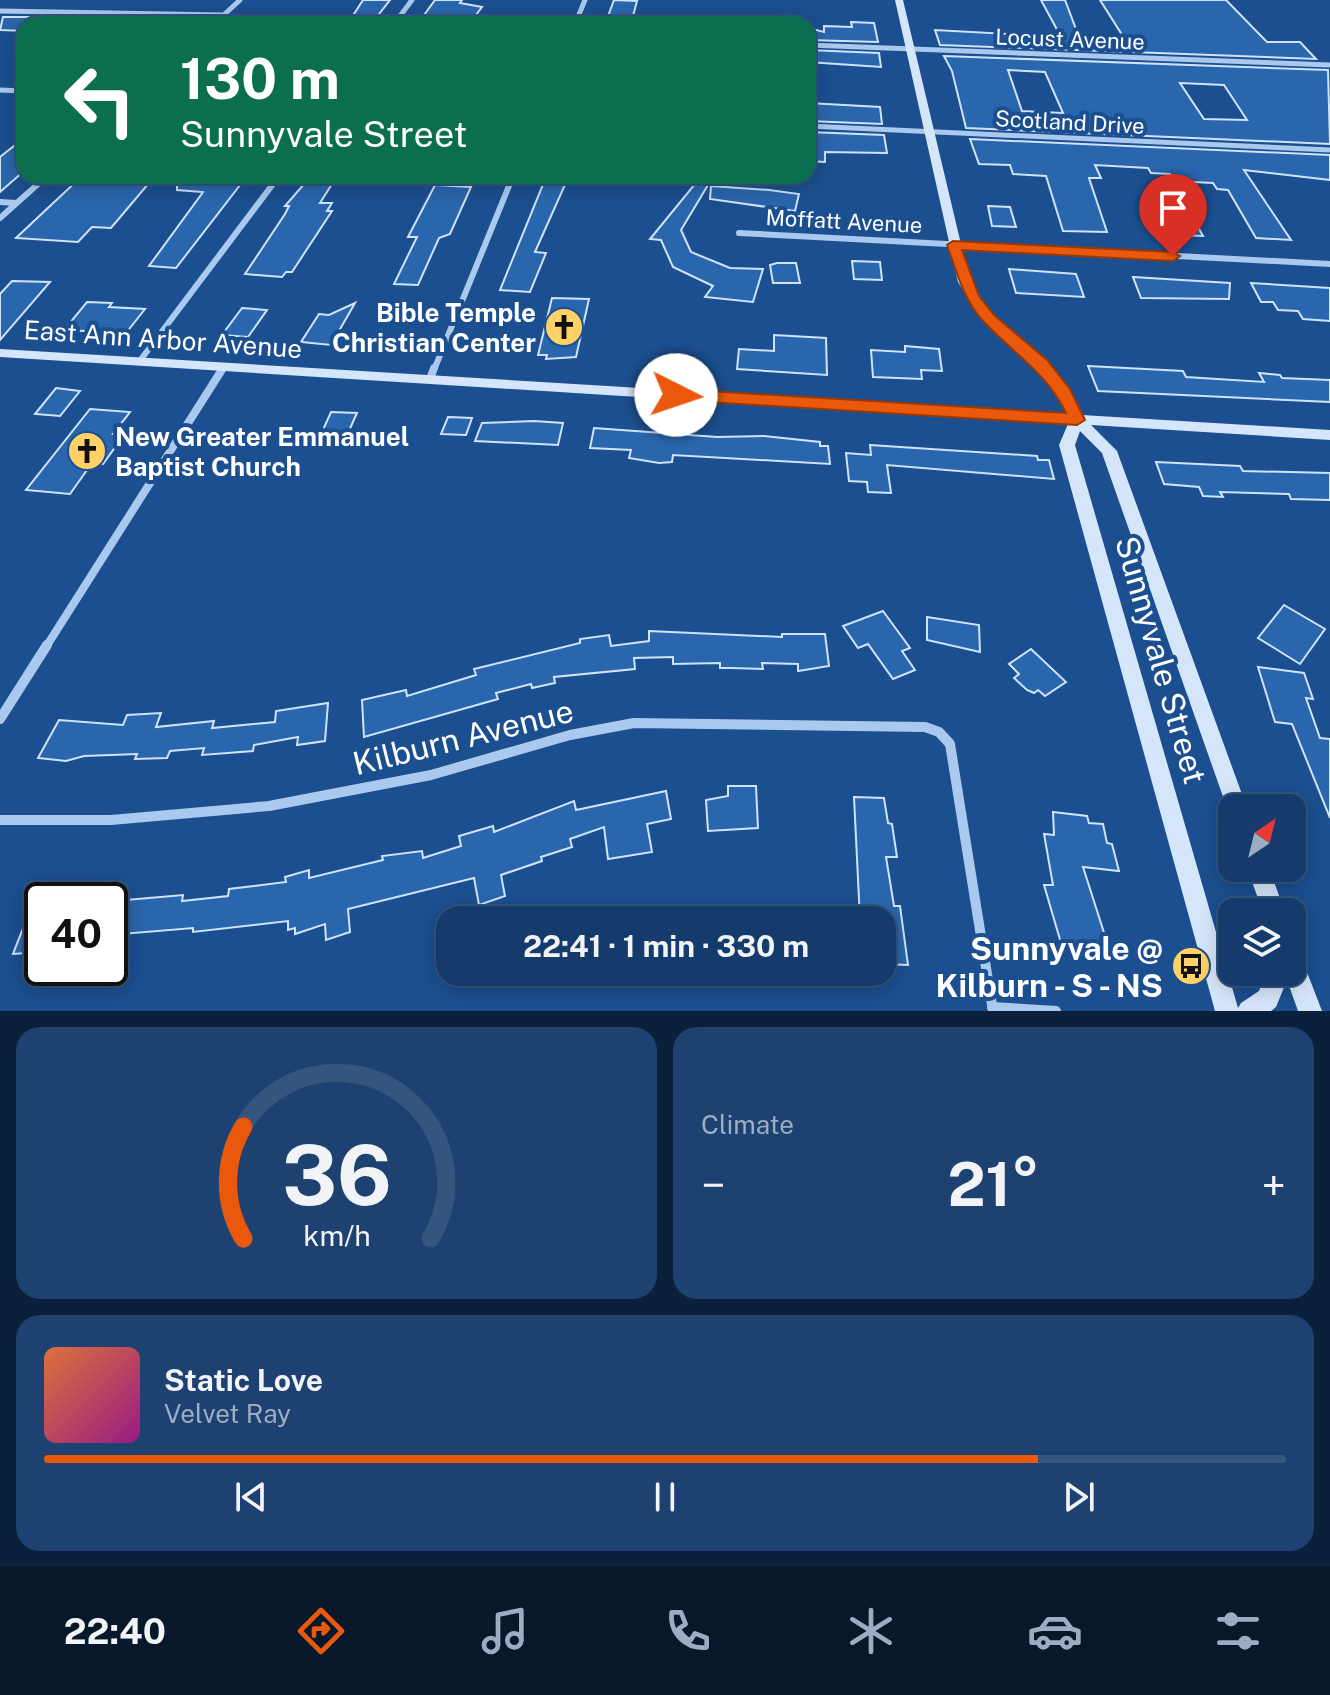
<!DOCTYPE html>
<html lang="en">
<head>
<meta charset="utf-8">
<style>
	body { margin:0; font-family:"Public Sans",sans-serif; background:#1d4271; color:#f1f3f6; height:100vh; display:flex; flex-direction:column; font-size:30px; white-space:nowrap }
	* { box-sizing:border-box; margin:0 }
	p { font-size:26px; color:#9dadc1 }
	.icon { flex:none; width:44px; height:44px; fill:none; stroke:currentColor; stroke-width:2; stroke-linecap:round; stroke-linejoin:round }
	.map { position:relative; height:1011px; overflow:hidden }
	.drawer { display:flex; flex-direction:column; gap:16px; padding:16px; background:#0b203b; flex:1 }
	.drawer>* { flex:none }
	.top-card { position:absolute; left:16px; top:16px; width:800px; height:168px; border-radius:24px; box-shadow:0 4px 20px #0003,0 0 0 2px #33557e; background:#0b6e4f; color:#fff; overflow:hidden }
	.needle { width:52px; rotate:35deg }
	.tools { position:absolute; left:1218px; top:794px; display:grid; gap:16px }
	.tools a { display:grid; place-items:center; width:88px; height:88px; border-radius:16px; background:#143b6b; box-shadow:0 4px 20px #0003,0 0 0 2px #33557e; font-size:40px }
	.speed { position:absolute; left:24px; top:882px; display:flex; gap:16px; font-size:40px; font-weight:700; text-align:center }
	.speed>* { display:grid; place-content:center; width:104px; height:104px; border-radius:50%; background:#143b6b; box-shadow:0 4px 20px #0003,0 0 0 2px #33557e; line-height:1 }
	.speed .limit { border:4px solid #111; border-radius:12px; background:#fff; color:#111 }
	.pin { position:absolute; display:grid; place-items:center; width:68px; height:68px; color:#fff; margin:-82px -34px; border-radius:50% 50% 50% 0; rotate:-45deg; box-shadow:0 0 8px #0007 }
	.pin .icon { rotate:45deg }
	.me { position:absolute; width:88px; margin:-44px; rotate:94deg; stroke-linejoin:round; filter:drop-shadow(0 0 6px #0008) }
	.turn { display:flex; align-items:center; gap:28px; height:168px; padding:0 32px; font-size:36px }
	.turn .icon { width:104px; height:104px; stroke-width:2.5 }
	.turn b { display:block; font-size:56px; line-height:68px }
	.big { font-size:60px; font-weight:700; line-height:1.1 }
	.drawer .widget { flex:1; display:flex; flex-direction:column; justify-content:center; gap:12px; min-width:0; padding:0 28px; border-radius:24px; background:#1d4271 }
	.drawer .dial { align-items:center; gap:0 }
	.dial svg { height:208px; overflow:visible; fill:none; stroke:#33557e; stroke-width:7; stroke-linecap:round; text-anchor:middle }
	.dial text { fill:#f1f3f6; stroke:none }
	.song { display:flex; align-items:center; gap:24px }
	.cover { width:96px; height:96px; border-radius:12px; background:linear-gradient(135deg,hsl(20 70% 55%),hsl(310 70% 35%)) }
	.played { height:8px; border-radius:4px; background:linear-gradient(90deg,#ea580c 80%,#33557e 80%) }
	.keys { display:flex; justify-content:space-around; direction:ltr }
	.heat { display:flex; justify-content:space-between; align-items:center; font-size:44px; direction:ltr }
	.drawer .tiles { flex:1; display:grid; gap:16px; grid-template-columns:1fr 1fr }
	.widget:last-child { grid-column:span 2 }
	.trip { position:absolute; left:436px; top:906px; width:460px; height:80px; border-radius:24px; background:#143b6b; box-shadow:0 4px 20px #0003,0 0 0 2px #33557e; font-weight:700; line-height:80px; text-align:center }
	.menu { display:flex; height:128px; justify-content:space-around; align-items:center; background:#08182b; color:#9dadc1 }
	.menu .icon { width:56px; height:56px }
	.menu .current { color:#ea580c }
	.menu b { font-size:36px; color:#f1f3f6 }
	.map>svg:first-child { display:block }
	.building { fill:#2a66ad; stroke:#cfe3fa; stroke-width:2; fill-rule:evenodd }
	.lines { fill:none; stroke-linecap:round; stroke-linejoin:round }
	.street-far3 { stroke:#a9c9ee; stroke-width:5 }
	.street-far2 { stroke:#a9c9ee; stroke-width:6 }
	.street-far1 { stroke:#a9c9ee; stroke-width:8 }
	.street { stroke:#a9c9ee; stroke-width:10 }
	.secondary { fill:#d6e6fa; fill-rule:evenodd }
	.route { fill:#ea580c; stroke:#983908; stroke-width:2 }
	.labels { text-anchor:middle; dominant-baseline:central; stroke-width:8; stroke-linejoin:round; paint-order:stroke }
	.far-street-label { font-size:22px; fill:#fff; stroke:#1b4f8f }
	.poi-label { font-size:26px; font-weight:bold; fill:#fff; stroke:#1b4f8f; text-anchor:end }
	.street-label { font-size:26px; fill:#fff; stroke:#1b4f8f }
	.near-street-label { font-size:32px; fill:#fff; stroke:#1b4f8f }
	.near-poi-label { font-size:32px; font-weight:bold; fill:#fff; stroke:#1b4f8f; text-anchor:end }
</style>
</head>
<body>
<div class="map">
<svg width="1330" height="1011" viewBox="0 0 1330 1011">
	<rect width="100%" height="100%" fill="#1b4f8f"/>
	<g class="building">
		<path d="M363,0H390L376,18L352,17Z"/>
		<path d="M435,0H462L460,3L482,7L469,24L419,22Z"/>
		<path d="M614,0L637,1L632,20L607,19Z"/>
		<path d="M1041,0H1065L1079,37L1124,38L1100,0H1226L1267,42H1300L1316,59L940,45L935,30L1061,37Z"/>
		<path d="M3,17H39L38,24H24V31L0,30Z"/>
		<path d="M851,22L874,23L878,42L808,40V28L824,32V26L852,27Z"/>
		<path d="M808,50L879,53L881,67L808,62Z"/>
		<path d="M944,56L1328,70L1330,144L966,128L952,71ZM1008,70L1045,72L1063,113L1022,111ZM1180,83L1224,85L1247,120L1204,119Z"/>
		<path d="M808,103L880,107L882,124L808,121Z"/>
		<path d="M808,132L884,135L887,153L825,152V162L808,161Z"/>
		<path d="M24,138V171L0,192V157Z"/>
		<path d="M970,139L1330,155V180L1244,170L1291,240L1256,238L1228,190L1217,189L1213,183L1174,181L1170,174L1151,173L1148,168L1095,165L1101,178H1089L1107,232L1063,231L1046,176L1013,174L1010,165L979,164Z"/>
		<path d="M82,176H155L111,228L92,227L78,242L16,238Z"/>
		<path d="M177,176H247L176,268L149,266L203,192L177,190Z"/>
		<path d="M311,176H337L320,203H332L327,211H332L292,272H286L282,277L245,274L285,214L289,206H285Z"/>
		<path d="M546,177L568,178L535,252L546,253L530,292L500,290Z"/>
		<path d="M699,179L708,185L681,230L691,252L730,268L763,269L753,302L705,297L713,286L673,267L661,240L650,239Z"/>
		<path d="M435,185L471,187L450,234L439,238L418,285L394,284L417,237H408Z"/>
		<path d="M711,186L769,190L799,194L795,211L710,199Z"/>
		<path d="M988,206L1010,207L1016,227L992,226Z"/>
		<path d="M1167,217L1193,218L1203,236L1176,235Z"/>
		<path d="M852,261L880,262L882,280L854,279Z"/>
		<path d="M777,263H796L800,283H773L770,265Z"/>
		<path d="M1009,269L1076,274L1084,297L1016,293Z"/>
		<path d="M1133,277L1230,283L1229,299L1141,298Z"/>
		<path d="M12,281L50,282L0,340V294Z"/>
		<path d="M1251,283L1330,288V321L1303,319L1298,311L1278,310L1273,302H1261Z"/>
		<path d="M552,298L589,299L576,357L546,359L547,355H538Z"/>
		<path d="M87,302L112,303L109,307L145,309L126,333L64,330Z"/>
		<path d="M355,303L331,345L301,342L319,314L329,315Z"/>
		<path d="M242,308L267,310L248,337L222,335Z"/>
		<path d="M774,335L826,338L827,375L737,369L739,349L774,351Z"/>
		<path d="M905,346L939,349L942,371L921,370L922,379L873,377L871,350L905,352Z"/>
		<path d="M1088,366L1183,371L1186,377L1264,382L1259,373L1280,375L1282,378L1330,380V402L1098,391Z"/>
		<path d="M56,388L80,391L60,416L35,414Z"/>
		<path d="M90,409L130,412L113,434L124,435L103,464L92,463L70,494L26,490Z"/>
		<path d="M331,412L357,413L344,442L318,441Z"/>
		<path d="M448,417L472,418L466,435L441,434Z"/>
		<path d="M534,421L563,423L558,445L475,441L482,423Z"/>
		<path d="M594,428L717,437L764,436L820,442V446H828L830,464L673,455L672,462L659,463L629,458L631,450L590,448Z"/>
		<path d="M870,445L1037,456L1038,460H1049L1054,479L887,465L891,493L868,492L867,482L849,481L846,453L871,455Z"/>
		<path d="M1156,462L1240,466L1243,471L1330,473V500L1291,499L1289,494L1220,492L1223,497L1203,496L1199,487L1164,484Z"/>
		<path d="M1284,605L1325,629L1300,664L1258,638Z"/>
		<path d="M883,611L910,648L902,651L915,670L893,679L868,644L858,648L843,626Z"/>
		<path d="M927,617L979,625L980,652L927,640Z"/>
		<path d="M649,631L782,637V634H825L829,666L798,671V664L762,663L763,669L731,668H720V663L673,664V657L634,658L635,669L554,677L555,683L532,688L531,684L496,693L498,699L364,737L362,700L406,690L407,696L476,675L474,669L580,643V639L609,635L611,646L649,641Z"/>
		<path d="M1031,649L1066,682L1045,696L1038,690L1034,693L1027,690L1014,678L1019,674L1009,664Z"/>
		<path d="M1258,667L1304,673L1313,699L1306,698L1320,738L1330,739V818L1292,724L1275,722Z"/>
		<path d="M328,703L325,741L297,745L298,737L254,745L253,751L202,755L204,748L170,751L167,758L135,759L137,754L84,756L66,761L38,758L59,720L123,725L127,715L161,713L156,727L214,721L212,728L275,722L276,711Z"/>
		<path d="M728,786H756L758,828L708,831L706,800L728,796Z"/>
		<path d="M666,791L671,819L647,824L652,852L608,859L604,827L570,839L572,847L541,857L542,861L501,875L505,896L479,905L474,878L348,909L350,932L326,940L325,924L295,934V928L288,930V921L193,932V928L110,935V906L125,904L126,900L183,895L182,901L228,896L229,889L286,882L285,877L309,870V878L383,860L382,856L422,851L423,858L461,846L459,836L493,826L494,832L574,801L576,810Z"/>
		<path d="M854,797L884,798L888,823L892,824L897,857H886L894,906H900L908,965L882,964V920H860Z"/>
		<path d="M1053,812L1087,816L1089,823L1103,824L1107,843L1112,844L1119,871L1083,867L1107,942L1061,943L1044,885H1053L1044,834L1054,835Z"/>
		<path d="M41,882L42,952L13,954Z"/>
	</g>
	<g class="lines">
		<g class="street-far3">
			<path d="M0,11L223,15"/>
			<path d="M214,24L240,0"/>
			<path d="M394,24L412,0"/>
			<path d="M575,24L585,0"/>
			<path d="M808,45L1330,65"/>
			<path d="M0,90L24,91"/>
			<path d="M808,126L1330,150"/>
		</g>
		<g class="street-far2">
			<path d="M0,202L16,203"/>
			<path d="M0,218L47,176"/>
			<path d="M739,233L1330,264"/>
			<path d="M139,362L279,176"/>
			<path d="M434,370L513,176"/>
		</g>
		<g class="street-far1">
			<path d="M430,379L434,368"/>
			<path d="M46,647L223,368"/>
		</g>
		<g class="street">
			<path d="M0,719L47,645"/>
			<path d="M0,820H111L269,806L431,775L570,735L634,723L925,727L939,732L950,744L993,1011"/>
			<path d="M992,1007L1056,1011"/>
		</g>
		<g class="secondary">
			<path d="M895,0H903L970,282L994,316L1047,361L1069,390L1082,415L1330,430V440L1091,425L1117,451L1247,808H1232V816L1227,808L1102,453L1080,431L1075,445L1238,1008L1241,1003L1259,991L1266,972H1292V950L1300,954L1322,1011H1298L1287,980L1276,1007L1271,1011H1215L1059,445L1068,424L0,357V349L1067,414C1046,370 1020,356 987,324C975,313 967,296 958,282Z"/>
			<path d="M1247,868H1269L1285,912H1263Z"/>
		</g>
	</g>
	<path class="route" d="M953,241L1173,252L1180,256L1173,261L962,250L979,296L994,315L1047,360L1070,389L1085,420L1077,425L676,400L668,395L676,389L1066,413C1047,373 1014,354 984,322C964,301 957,273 947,245Z"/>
	<defs>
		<symbol id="church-disc" viewBox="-11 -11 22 22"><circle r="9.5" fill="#ffd166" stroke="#1b4f8f"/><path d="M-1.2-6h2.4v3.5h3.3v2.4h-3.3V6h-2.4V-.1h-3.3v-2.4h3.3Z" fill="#111"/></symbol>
		<symbol id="bus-disc" viewBox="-11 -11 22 22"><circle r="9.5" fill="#ffd166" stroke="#1b4f8f"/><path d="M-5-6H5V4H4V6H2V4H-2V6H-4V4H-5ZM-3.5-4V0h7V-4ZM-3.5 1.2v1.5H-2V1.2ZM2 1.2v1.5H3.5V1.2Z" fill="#111"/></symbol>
	</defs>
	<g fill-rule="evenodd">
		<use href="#church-disc" x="542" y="305" width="44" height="44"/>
		<use href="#church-disc" x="65" y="429" width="44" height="44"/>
		<use href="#bus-disc" x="1169" y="944" width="44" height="44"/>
	</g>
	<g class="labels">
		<g class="far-street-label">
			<text transform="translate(1070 39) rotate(2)">Locust Avenue</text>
			<text transform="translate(1070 122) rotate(3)">Scotland Drive</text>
			<text transform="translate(844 221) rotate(3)">Moffatt Avenue</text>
		</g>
		<g class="poi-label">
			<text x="536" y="312">Bible Temple<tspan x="536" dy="30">Christian Center</tspan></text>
			<text x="115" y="436" text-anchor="start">New Greater Emmanuel<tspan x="115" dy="30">Baptist Church</tspan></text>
		</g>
		<g class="street-label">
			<text transform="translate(163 339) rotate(4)">East Ann Arbor Avenue</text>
		</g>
		<g class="near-street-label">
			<text transform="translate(1161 660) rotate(74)">Sunnyvale Street</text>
			<text transform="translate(463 737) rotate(-14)">Kilburn Avenue</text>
		</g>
		<g class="near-poi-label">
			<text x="1163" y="948">Sunnyvale @<tspan x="1163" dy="37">Kilburn - S - NS</tspan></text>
		</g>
	</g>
</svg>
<div class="tools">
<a><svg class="needle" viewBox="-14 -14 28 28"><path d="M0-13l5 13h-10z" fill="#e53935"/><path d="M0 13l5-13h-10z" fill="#9dadc1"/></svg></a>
<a><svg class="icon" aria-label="layers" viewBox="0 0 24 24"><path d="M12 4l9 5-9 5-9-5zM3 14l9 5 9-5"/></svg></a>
</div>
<div class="speed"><div class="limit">40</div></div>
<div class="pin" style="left:1173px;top:256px;background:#d93025"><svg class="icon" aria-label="arrive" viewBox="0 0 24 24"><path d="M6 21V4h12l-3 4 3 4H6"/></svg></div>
<svg class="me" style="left:676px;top:395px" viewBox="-20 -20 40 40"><circle r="19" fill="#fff"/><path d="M0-13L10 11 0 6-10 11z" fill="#ea580c"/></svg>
<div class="trip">22:41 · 1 min · 330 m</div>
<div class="top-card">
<div class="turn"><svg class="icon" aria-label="left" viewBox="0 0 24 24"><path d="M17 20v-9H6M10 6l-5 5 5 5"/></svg><div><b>130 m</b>Sunnyvale Street</div></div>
</div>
</div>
<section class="drawer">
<div class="tiles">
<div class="widget dial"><svg viewBox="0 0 100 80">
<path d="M14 69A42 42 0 1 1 86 69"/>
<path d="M14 69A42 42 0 0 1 14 26" stroke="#ea580c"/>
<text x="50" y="56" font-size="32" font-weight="700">36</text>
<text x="50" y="72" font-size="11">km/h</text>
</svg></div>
<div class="widget"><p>Climate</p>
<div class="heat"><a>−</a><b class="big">21°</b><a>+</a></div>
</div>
<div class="widget">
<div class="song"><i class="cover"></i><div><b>Static Love</b><p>Velvet Ray</p></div></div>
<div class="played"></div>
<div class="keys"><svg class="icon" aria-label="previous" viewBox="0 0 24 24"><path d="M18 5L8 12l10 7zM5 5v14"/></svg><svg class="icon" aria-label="pause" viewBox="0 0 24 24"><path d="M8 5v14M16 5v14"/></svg><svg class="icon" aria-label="next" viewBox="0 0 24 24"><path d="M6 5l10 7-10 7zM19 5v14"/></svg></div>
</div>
</div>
</section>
<nav class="menu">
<b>22:40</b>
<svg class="icon current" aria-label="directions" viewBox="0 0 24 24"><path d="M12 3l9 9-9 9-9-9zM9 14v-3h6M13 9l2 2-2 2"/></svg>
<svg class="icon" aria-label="music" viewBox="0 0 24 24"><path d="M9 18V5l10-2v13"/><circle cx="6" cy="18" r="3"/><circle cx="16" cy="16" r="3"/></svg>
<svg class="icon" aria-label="phone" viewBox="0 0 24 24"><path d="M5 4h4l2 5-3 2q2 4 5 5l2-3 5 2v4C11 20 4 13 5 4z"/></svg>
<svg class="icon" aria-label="climate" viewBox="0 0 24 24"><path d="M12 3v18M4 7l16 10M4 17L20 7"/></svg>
<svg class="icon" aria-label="car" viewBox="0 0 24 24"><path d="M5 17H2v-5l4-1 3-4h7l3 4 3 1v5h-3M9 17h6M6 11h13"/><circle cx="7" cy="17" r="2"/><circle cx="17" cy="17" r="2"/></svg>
<svg class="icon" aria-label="filters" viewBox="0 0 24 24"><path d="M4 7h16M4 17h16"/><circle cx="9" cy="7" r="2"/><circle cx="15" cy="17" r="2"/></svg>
</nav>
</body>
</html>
